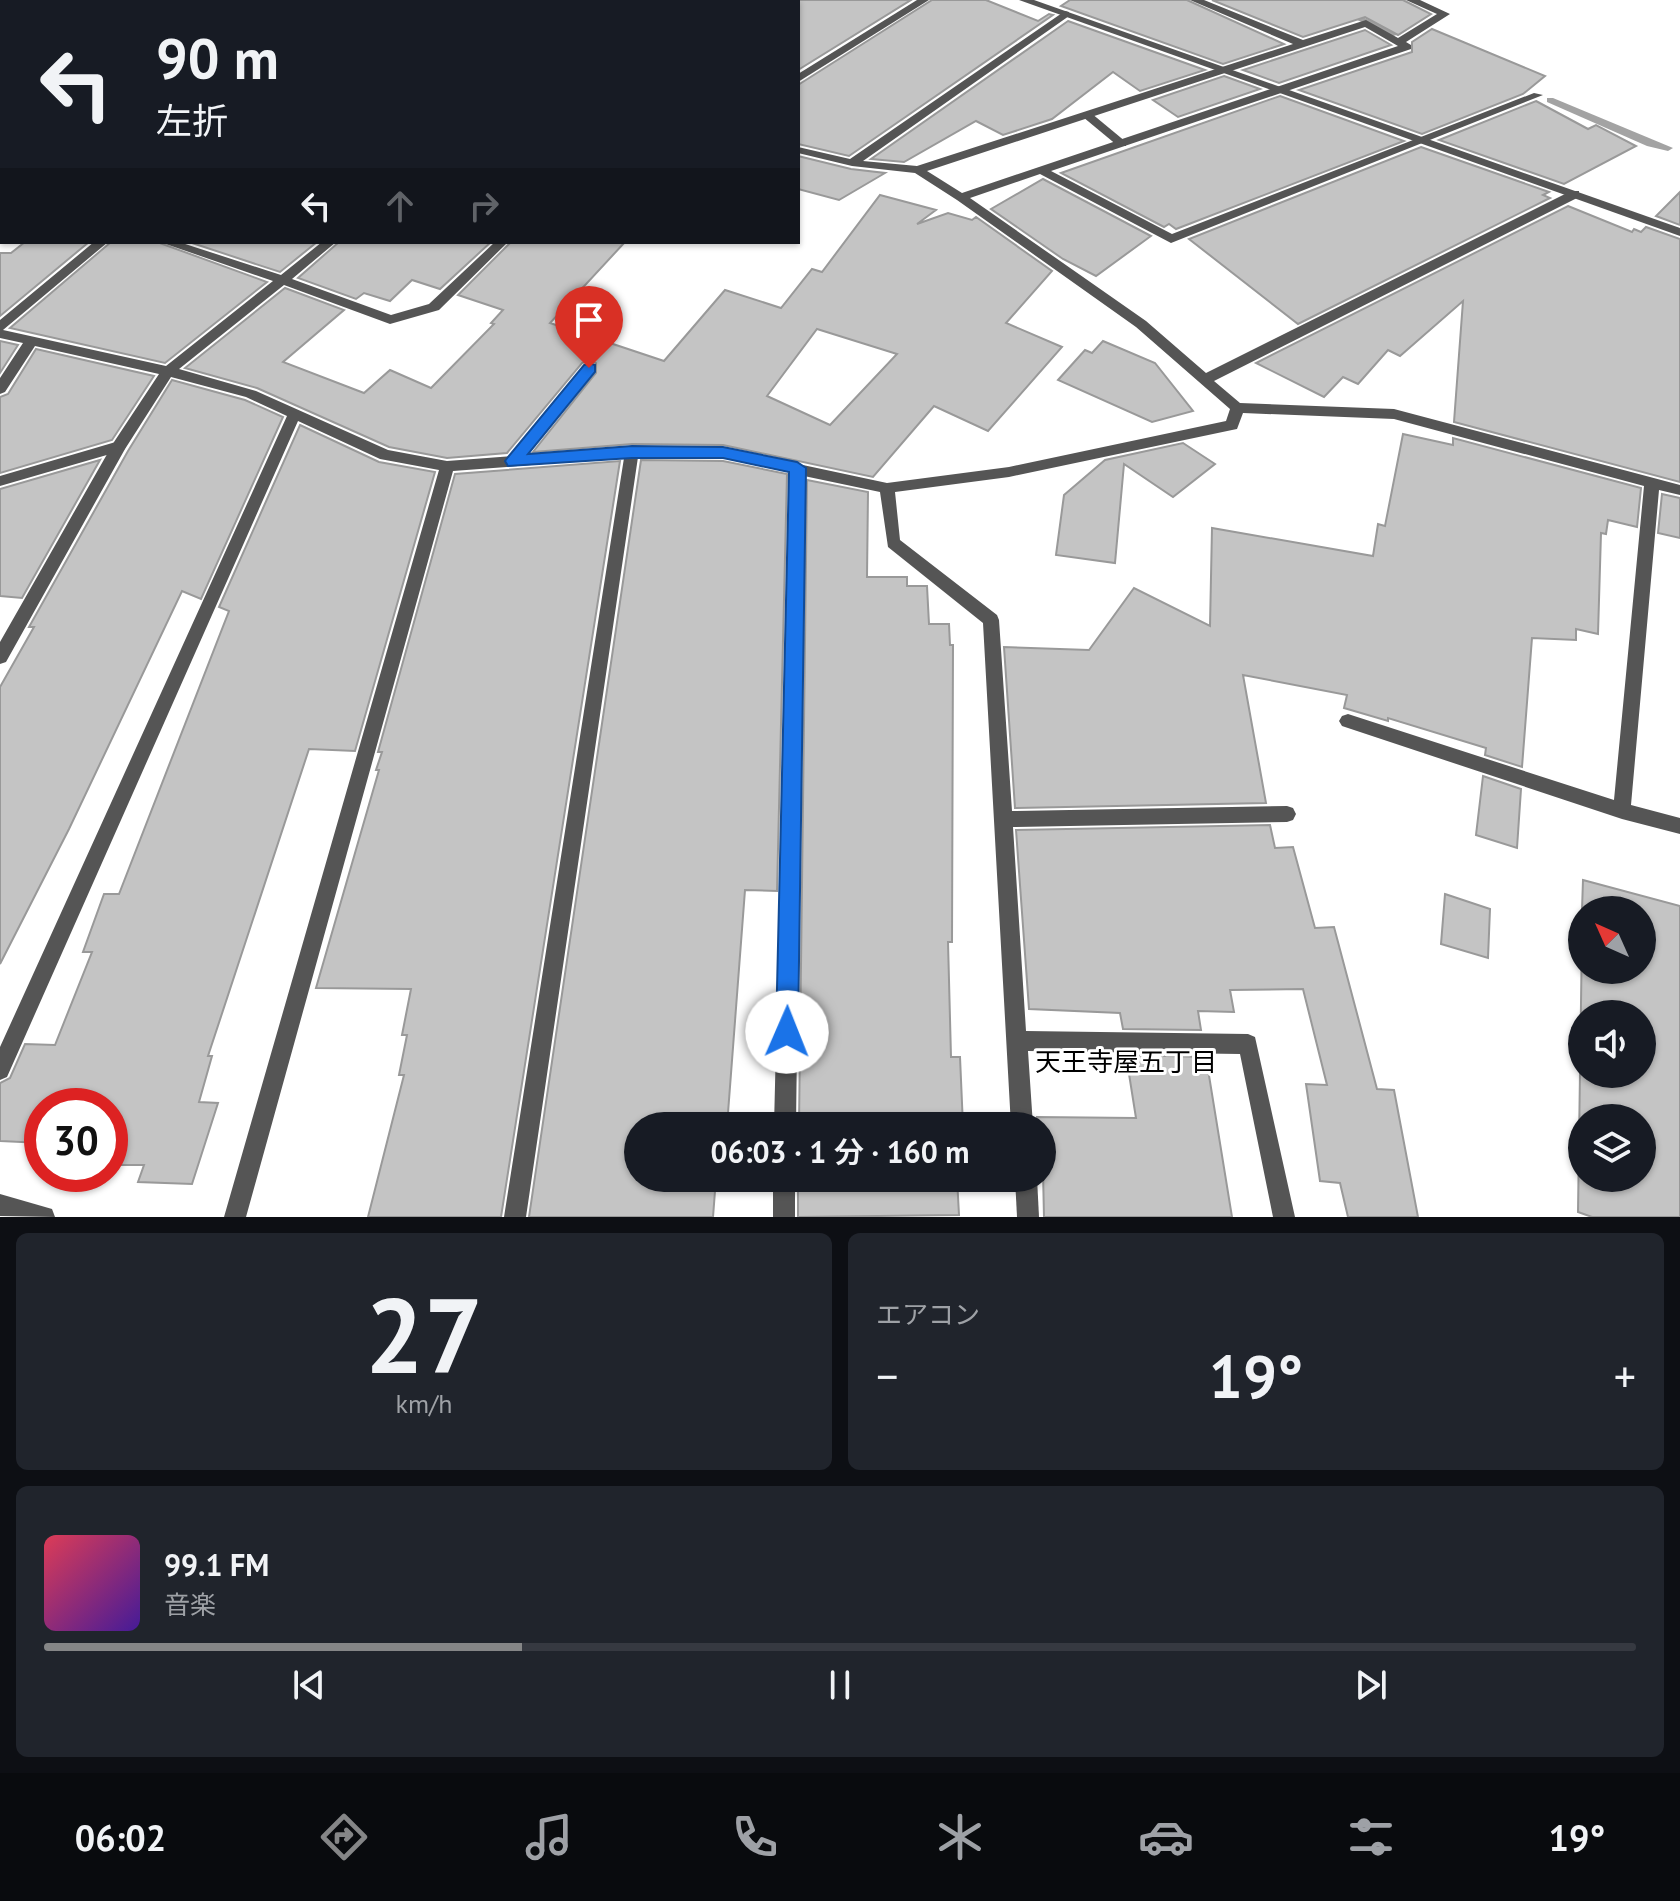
<!DOCTYPE html>
<html lang="ja">
<head>
<meta charset="utf-8">
<style>
	body { margin:0; font-family:"PT Sans","Noto Sans JP",sans-serif; background:#20242c; color:#f1f3f6; height:100vh; display:flex; flex-direction:column; font-size:30px; white-space:nowrap }
	* { box-sizing:border-box; margin:0 }
	p { font-size:26px; color:#9ea1a6 }
	.icon { flex:none; width:44px; height:44px; fill:none; stroke:currentColor; stroke-width:2; stroke-linecap:round; stroke-linejoin:round }
	.map { position:relative; height:1217px; overflow:hidden }
	.sheet { display:flex; flex-direction:column; gap:16px; padding:16px; background:#0d0f14; flex:1 }
	.sheet>* { flex:none }
	.guide { position:absolute; left:0px; top:0px; width:800px; height:244px; box-shadow:0 2px 6px #0004; background:#171b24; color:#f1f3f6; overflow:hidden }
	.needle { width:52px; rotate:315deg }
	.buttons { position:absolute; left:1568px; top:896px; display:grid; gap:16px }
	.buttons a { display:grid; place-items:center; width:88px; height:88px; border-radius:50%; background:#171b24; box-shadow:0 2px 6px #0004; font-size:40px }
	.speed { position:absolute; left:24px; top:1088px; display:flex; gap:16px; font-size:40px; font-weight:700; text-align:center }
	.speed>* { display:grid; place-content:center; width:104px; height:104px; border-radius:50%; background:#171b24; box-shadow:0 2px 6px #0004; line-height:1 }
	.speed .limit { border:12px solid #d22; background:#fff; color:#111 }
	.pin { position:absolute; display:grid; place-items:center; width:68px; height:68px; color:#fff; margin:-82px -34px; border-radius:50% 50% 50% 0; rotate:-45deg; box-shadow:0 0 8px #0007 }
	.pin .icon { rotate:45deg }
	.me { position:absolute; width:88px; margin:-44px; rotate:1deg; stroke-linejoin:round; filter:drop-shadow(0 0 6px #0008) }
	.turn { display:flex; align-items:center; gap:28px; height:168px; padding:0 24px; font-size:36px }
	.turn .icon { width:104px; height:104px; stroke-width:2.5 }
	.turn b { display:block; font-size:56px; line-height:68px }
	.lanes { display:flex; align-items:center; height:76px; padding:0 24px; background:#0003; justify-content:center; gap:40px; direction:ltr }
	.lanes .off { opacity:.35 }
	.big { font-size:60px; font-weight:600; line-height:1.1 }
	.sheet .card { flex:1; display:flex; flex-direction:column; justify-content:center; gap:12px; min-width:0; padding:0 28px; border-radius:12px; background:#20242c }
	.sheet .dial { align-items:center; gap:0 }
	.dial b { font-size:104px; line-height:1 }
	.song { display:flex; align-items:center; gap:24px }
	.cover { width:96px; height:96px; border-radius:12px; background:linear-gradient(135deg,hsl(350 70% 55%),hsl(260 70% 35%)) }
	.played { height:8px; border-radius:4px; background:linear-gradient(90deg,#858687 30%,#363941 30%) }
	.keys { display:flex; justify-content:space-around; direction:ltr }
	.heat { display:flex; justify-content:space-between; align-items:center; font-size:44px; direction:ltr }
	.sheet .tiles { flex:1; display:grid; gap:16px; grid-template-columns:1fr 1fr }
	.card:last-child { grid-column:span 2 }
	.trip { position:absolute; left:624px; top:1112px; width:432px; height:80px; border-radius:40px; background:#171b24; box-shadow:0 2px 6px #0004; font-weight:600; line-height:80px; text-align:center }
	.tabs { display:flex; height:128px; justify-content:space-around; align-items:center; background:#090b0e; color:#9ea1a6 }
	.tabs .icon { width:56px; height:56px }
	.tabs .current { color:#858687 }
	.tabs b { font-size:36px; color:#f1f3f6 }
	.map>svg:first-child { display:block }
	.lines { fill:none; stroke-linecap:round; stroke-linejoin:round }
	.stream { fill:#a3a3a3; fill-rule:evenodd }
	.building { fill:#c4c4c4; stroke:#999; stroke-width:2; fill-rule:evenodd }
	.service { fill:#555; fill-rule:evenodd }
	.minor { fill:#555; fill-rule:evenodd }
	.tertiary { fill:#555; fill-rule:evenodd }
	.route { fill:#1a73e8; stroke:#114b97; stroke-width:2 }
	.labels { text-anchor:middle; dominant-baseline:central; stroke-width:6; stroke-linejoin:round; paint-order:stroke }
	.near-neighbourhood-label { font-size:26px; fill:#000; stroke:#fff }
</style>
</head>
<body>
<div class="map">
<svg width="1680" height="1217" viewBox="0 0 1680 1217">
	<rect width="100%" height="100%" fill="#fff"/>
	<g class="lines">
		<g class="stream">
			<path d="M1312,0H1324L1401,34L1393,36Z"/>
			<path d="M1547,98H1553L1673,148L1668,151L1647,146L1547,102Z"/>
		</g>
	</g>
	<g class="building">
		<path d="M798,0H911L798,70Z"/>
		<path d="M932,0H986L1038,21L1049,14L1053,15L849,156L798,144V85Z"/>
		<path d="M1070,0H1187L1284,44L1223,64L1061,6Z"/>
		<path d="M1212,0H1403L1431,14L1398,35L1365,17L1303,37Z"/>
		<path d="M1068,21L1205,70L1140,91L1113,72L1052,119L1003,135L976,121L904,162L871,159Z"/>
		<path d="M1432,29L1545,76L1523,94L1422,134L1299,90L1412,52V42Z"/>
		<path d="M1365,30L1391,45L1279,83L1243,70Z"/>
		<path d="M1224,76L1260,89L1178,117L1153,100Z"/>
		<path d="M1280,96L1404,141L1176,229L1169,224L1164,227L1061,173Z"/>
		<path d="M1536,101L1588,129L1596,125L1636,146L1564,184L1439,140Z"/>
		<path d="M1421,147L1549,192L1543,195L1550,198L1298,324L1189,239Z"/>
		<path d="M798,156L851,169L885,173L839,200L798,189Z"/>
		<path d="M1043,179L1151,236L1096,276L1063,259L991,209Z"/>
		<path d="M1680,192V225L1656,216Z"/>
		<path d="M880,195L936,210L917,224L948,213L972,220L976,217L1052,271L1006,323L1062,347L988,431L934,406L873,477L723,445L632,444L533,452L596,373V363L590,360L582,363L507,453L447,458L389,447L257,388L185,368L285,288L344,310L283,362L364,393L390,370L431,388L494,324L491,323L503,310L458,295L511,242H625L550,323L664,361L725,290L781,308L812,269L822,272ZM817,329L897,354L830,425L767,396Z"/>
		<path d="M1568,206L1632,232L1634,229L1641,232L1646,227L1680,239V482L1454,422L1463,301L1400,356L1388,350L1358,384L1343,377L1324,397L1256,363Z"/>
		<path d="M25,242H89L0,316V253H11Z"/>
		<path d="M111,242H157L267,282L165,363L10,328Z"/>
		<path d="M189,242H317L280,272Z"/>
		<path d="M339,242H491L440,289L412,280L390,301L364,293L356,299L298,278Z"/>
		<path d="M0,341L18,345L0,373Z"/>
		<path d="M1103,341L1155,363L1193,411L1152,422L1058,380L1085,350L1092,353Z"/>
		<path d="M36,349L154,376L112,440L0,473V397L8,394Z"/>
		<path d="M172,380L245,400L283,417L201,599L182,591L69,829L0,964V687L34,627H29L128,451Z"/>
		<path d="M300,425L379,462L435,472L355,751L309,749L208,1056H212L199,1102L218,1103L192,1184L138,1182L144,1165H110V1106H42V1143L0,1141V1083L10,1078L25,1044L55,1045L92,952H83L104,894H119L229,611L219,607Z"/>
		<path d="M1403,434L1453,445V438L1641,488L1637,527L1608,520L1606,534L1601,533L1598,634L1576,629V640L1532,638L1522,767L1485,755L1486,748L1388,718V721L1344,708L1347,695L1243,675L1266,803L1015,808L1004,647L1089,650L1134,588L1210,626L1212,528L1373,556L1378,524L1385,526Z"/>
		<path d="M1183,443L1215,464L1173,497L1124,464L1115,563L1056,555L1064,495L1105,460Z"/>
		<path d="M100,460L22,598L0,596V489Z"/>
		<path d="M641,460L723,461L787,474L777,891L745,890L727,1126H638V1178H716L713,1217H529Z"/>
		<path d="M620,461L501,1217H368L404,1075H399L407,1035H402L411,989L316,988L379,770H376L382,752H378L455,474Z"/>
		<path d="M807,480L868,492L867,577H907V586H927L929,624H949L950,645H953L952,942H948L951,1057H960L963,1126H799Z"/>
		<path d="M1662,494L1680,498V538L1658,533Z"/>
		<path d="M1483,776L1521,789L1517,848L1476,835Z"/>
		<path d="M1270,825L1275,848L1293,847L1315,928L1334,927L1377,1089L1394,1090L1418,1217H1348L1340,1183L1320,1181L1306,1084L1327,1085L1303,989L1230,990L1234,1012L1198,1011L1201,1030L1123,1029L1120,1013L1029,1009L1016,830Z"/>
		<path d="M1583,880L1680,906V1217H1592L1578,1212L1582,933V970H1642V910H1582ZM1582,1014H1642V1074H1582ZM1582,1118H1642V1178H1582Z"/>
		<path d="M1445,894L1490,909L1488,958L1441,944Z"/>
		<path d="M1126,1055L1206,1057L1232,1217H1044L1042,1126H1038L1037,1117L1136,1118Z"/>
		<path d="M798,1178H957L959,1215L798,1217Z"/>
	</g>
	<g class="lines">
		<g class="service">
			<path d="M1083,113H1091L1126,142V146H1118L1083,117Z"/>
			<path d="M589,363L594,365V371L518,465H508L506,461L508,457L584,365Z"/>
			<path d="M119,441L126,446L124,450L0,486V476Z"/>
		</g>
		<g class="minor">
			<path d="M0,0H21L22,2L2,3Z"/>
			<path d="M78,0H89L77,2Z"/>
			<path d="M656,0H669L670,2H657Z"/>
			<path d="M750,0H763L749,2Z"/>
			<path d="M917,0H929L798,82V74Z"/>
			<path d="M1190,0H1204L1303,40L1366,20L1398,38L1437,14L1406,0H1420L1450,14L1406,42L1411,45V49L1051,171L1172,234L1534,93L1543,95L1171,243L1040,174L970,198L1146,321L1206,373L1571,191H1579V197L1214,381L1240,403L1394,409L1680,485V495L1659,490L1631,805L1680,818V834L1622,819L1348,728L1342,726L1339,721L1342,716L1348,714L1614,800L1644,486L1394,419L1243,413L1237,429L1232,430L1009,477L895,492L900,540L997,615L999,620L1012,811L1287,806L1293,808L1296,814L1293,820L1287,822L1013,827L1026,1031L1248,1034L1255,1037L1295,1217H1273L1240,1054L1028,1051L1033,1126H1011L983,623L888,547L880,492L804,476L796,1126H774L790,472L723,458L638,457L526,1217H504L624,458L453,471L246,1217H224L439,470L380,459L298,421L7,1077L0,1080V1047L287,416L246,397L171,377L125,449L6,662L0,664V642L114,442L159,374L35,346L5,392L0,394V378L23,343L0,338V320L94,242H108L3,330L166,366L273,281L160,242H179L281,275L322,242H336L292,279L391,315L429,304L495,242H508L439,310L390,324L284,285L179,369L256,391L388,450L447,461L632,447L723,448L887,483L1009,467L1226,421L1230,409L1136,327L957,200L915,173L852,166L798,153V147L850,159L1065,11L1069,12V16L863,161L917,166L1293,44ZM1365,27L1398,46L962,193L927,171Z"/>
			<rect x="773" y="1178" width="22" height="39"/>
			<path d="M1015,1178H1037L1039,1217H1017Z"/>
			<path d="M0,1194L52,1209L55,1217L0,1216Z"/>
		</g>
		<path class="tertiary" d="M1019,0H1034L1680,228V236Z"/>
	</g>
	<path class="route" d="M589,363L595,365V372L528,454L632,446L723,447L797,462L806,468L798,1032L795,1040L787,1043L779,1040L776,1032L789,472L723,458H632L508,466L505,461L508,457L584,365Z"/>
	<g class="labels">
		<g class="near-neighbourhood-label">
			<text x="1126" y="1061">天王寺屋五丁目</text>
		</g>
	</g>
</svg>
<div class="buttons">
<a><svg class="needle" viewBox="-14 -14 28 28"><path d="M0-13l5 13h-10z" fill="#e53935"/><path d="M0 13l5-13h-10z" fill="#9ea1a6"/></svg></a>
<a><svg class="icon" aria-label="sound" viewBox="0 0 24 24"><path d="M4 9h4l5-4v14l-5-4H4zM17 9q2 3 0 6"/></svg></a>
<a><svg class="icon" aria-label="layers" viewBox="0 0 24 24"><path d="M12 4l9 5-9 5-9-5zM3 14l9 5 9-5"/></svg></a>
</div>
<div class="speed"><div class="limit">30</div></div>
<div class="pin" style="left:589px;top:368px;background:#d93025"><svg class="icon" aria-label="arrive" viewBox="0 0 24 24"><path d="M6 21V4h12l-3 4 3 4H6"/></svg></div>
<svg class="me" style="left:787px;top:1032px" viewBox="-20 -20 40 40"><circle r="19" fill="#fff"/><path d="M0-13L10 11 0 6-10 11z" fill="#1a73e8"/></svg>
<div class="trip">06:03 · 1 分 · 160 m</div>
<div class="guide">
<div class="turn"><svg class="icon" aria-label="left" viewBox="0 0 24 24"><path d="M17 20v-9H6M10 6l-5 5 5 5"/></svg><div><b>90 m</b>左折</div></div>
<div class="lanes"><svg class="icon" aria-label="left" viewBox="0 0 24 24"><path d="M17 20v-9H6M10 6l-5 5 5 5"/></svg><svg class="icon off" aria-label="ahead" viewBox="0 0 24 24"><path d="M12 20V5M6 11l6-6 6 6"/></svg><svg class="icon off" aria-label="right" viewBox="0 0 24 24"><path d="M7 20v-9h11M14 6l5 5-5 5"/></svg></div>
</div>
</div>
<section class="sheet">
<div class="tiles">
<div class="card dial"><b>27</b><p>km/h</p></div>
<div class="card"><p>エアコン</p>
<div class="heat"><a>−</a><b class="big">19°</b><a>+</a></div>
</div>
<div class="card">
<div class="song"><i class="cover"></i><div><b>99.1 FM</b><p>音楽</p></div></div>
<div class="played"></div>
<div class="keys"><svg class="icon" aria-label="previous" viewBox="0 0 24 24"><path d="M18 5L8 12l10 7zM5 5v14"/></svg><svg class="icon" aria-label="pause" viewBox="0 0 24 24"><path d="M8 5v14M16 5v14"/></svg><svg class="icon" aria-label="next" viewBox="0 0 24 24"><path d="M6 5l10 7-10 7zM19 5v14"/></svg></div>
</div>
</div>
</section>
<nav class="tabs">
<b>06:02</b>
<svg class="icon current" aria-label="directions" viewBox="0 0 24 24"><path d="M12 3l9 9-9 9-9-9zM9 14v-3h6M13 9l2 2-2 2"/></svg>
<svg class="icon" aria-label="music" viewBox="0 0 24 24"><path d="M9 18V5l10-2v13"/><circle cx="6" cy="18" r="3"/><circle cx="16" cy="16" r="3"/></svg>
<svg class="icon" aria-label="phone" viewBox="0 0 24 24"><path d="M5 4h4l2 5-3 2q2 4 5 5l2-3 5 2v4C11 20 4 13 5 4z"/></svg>
<svg class="icon" aria-label="climate" viewBox="0 0 24 24"><path d="M12 3v18M4 7l16 10M4 17L20 7"/></svg>
<svg class="icon" aria-label="car" viewBox="0 0 24 24"><path d="M5 17H2v-5l4-1 3-4h7l3 4 3 1v5h-3M9 17h6M6 11h13"/><circle cx="7" cy="17" r="2"/><circle cx="17" cy="17" r="2"/></svg>
<svg class="icon" aria-label="filters" viewBox="0 0 24 24"><path d="M4 7h16M4 17h16"/><circle cx="9" cy="7" r="2"/><circle cx="15" cy="17" r="2"/></svg>
<b>19°</b>
</nav>
</body>
</html>
